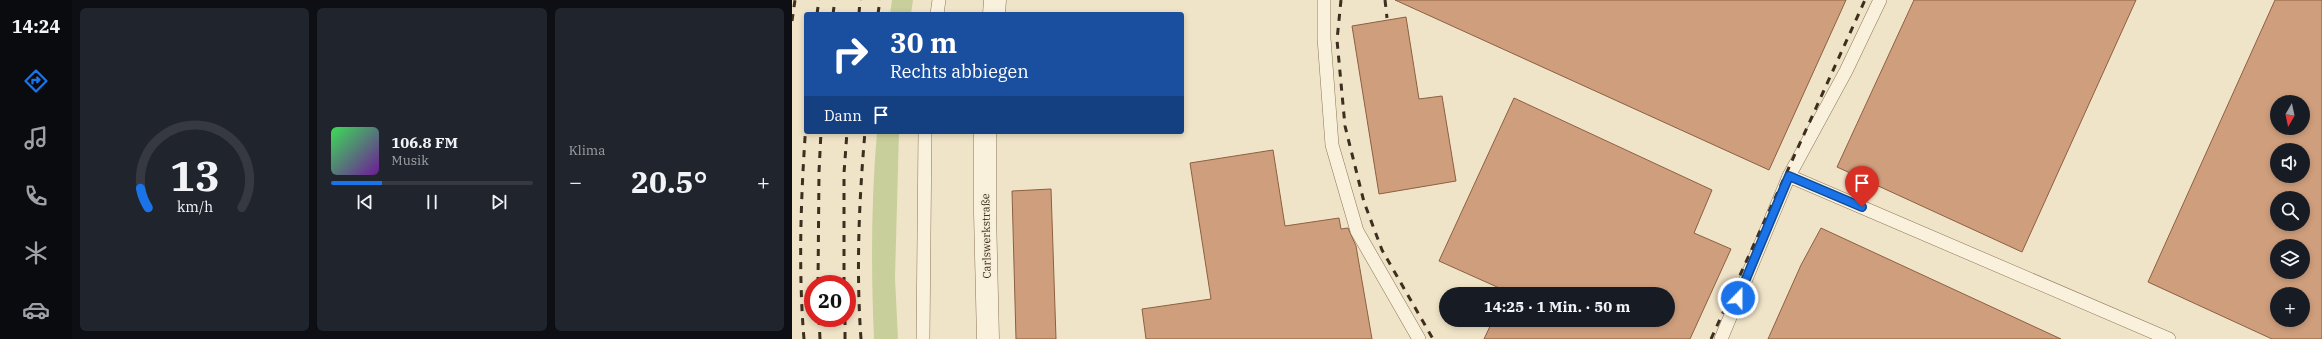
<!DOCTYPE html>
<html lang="de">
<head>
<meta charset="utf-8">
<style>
	body { margin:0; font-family:"IBM Plex Serif",serif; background:#20242c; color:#f1f3f6; height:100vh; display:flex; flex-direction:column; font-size:15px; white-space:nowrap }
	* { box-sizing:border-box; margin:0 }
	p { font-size:13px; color:#9ea1a6 }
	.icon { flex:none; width:22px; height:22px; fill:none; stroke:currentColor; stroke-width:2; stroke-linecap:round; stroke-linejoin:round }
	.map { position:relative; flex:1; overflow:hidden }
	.drawer { display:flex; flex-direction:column; gap:8px; padding:8px; background:#0d0f14; width:720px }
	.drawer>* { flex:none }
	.banner { position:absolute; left:12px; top:12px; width:380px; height:122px; border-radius:4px; box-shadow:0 2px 6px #0003; background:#1a4fa0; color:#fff; overflow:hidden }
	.needle { width:26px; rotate:189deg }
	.buttons { position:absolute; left:1478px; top:95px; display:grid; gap:8px }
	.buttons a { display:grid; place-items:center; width:40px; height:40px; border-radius:50%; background:#171b24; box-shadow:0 2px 6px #0003; font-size:20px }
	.speed { position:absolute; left:12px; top:275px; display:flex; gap:8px; font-size:20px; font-weight:700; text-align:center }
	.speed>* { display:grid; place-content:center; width:52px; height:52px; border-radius:50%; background:#171b24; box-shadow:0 2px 6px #0003; line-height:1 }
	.speed .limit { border:6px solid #d22; background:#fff; color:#111 }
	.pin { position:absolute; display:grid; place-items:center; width:34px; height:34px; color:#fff; margin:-41px -17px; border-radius:50% 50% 50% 0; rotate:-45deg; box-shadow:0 0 4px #0007 }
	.pin .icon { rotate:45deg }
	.me { position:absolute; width:44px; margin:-22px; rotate:22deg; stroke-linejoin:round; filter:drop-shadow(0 0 3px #0008) }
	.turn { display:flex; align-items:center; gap:14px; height:84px; padding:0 20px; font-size:18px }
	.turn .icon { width:52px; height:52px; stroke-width:2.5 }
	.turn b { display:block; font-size:28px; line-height:34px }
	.then { display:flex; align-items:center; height:38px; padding:0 20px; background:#0003; gap:8px; font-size:15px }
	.big { font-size:30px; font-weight:800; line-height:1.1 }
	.drawer .card { flex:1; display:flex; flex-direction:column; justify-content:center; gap:6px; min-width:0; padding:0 14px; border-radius:6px; background:#20242c }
	.drawer .dial { align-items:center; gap:0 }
	.dial svg { height:104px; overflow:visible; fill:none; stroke:#363941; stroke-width:7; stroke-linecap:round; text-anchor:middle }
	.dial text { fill:#f1f3f6; stroke:none }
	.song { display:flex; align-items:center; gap:12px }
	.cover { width:48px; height:48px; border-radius:6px; background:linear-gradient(135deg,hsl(130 70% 55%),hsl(280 70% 35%)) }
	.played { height:4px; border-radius:2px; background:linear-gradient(90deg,#1a73e8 25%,#363941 25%) }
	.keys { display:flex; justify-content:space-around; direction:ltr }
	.heat { display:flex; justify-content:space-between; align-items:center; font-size:22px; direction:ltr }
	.drawer .tiles { flex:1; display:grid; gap:8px; grid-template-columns:repeat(3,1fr) }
	.trip { position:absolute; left:647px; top:287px; width:236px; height:40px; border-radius:20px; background:#171b24; box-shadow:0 2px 6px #0003; font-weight:800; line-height:40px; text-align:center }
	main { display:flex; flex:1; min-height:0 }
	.tabs { display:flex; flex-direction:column; width:72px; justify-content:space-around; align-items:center; background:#090b0e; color:#9ea1a6 }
	.tabs .icon { width:28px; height:28px }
	.tabs .on { color:#1a73e8 }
	.tabs b { font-size:18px; color:#f1f3f6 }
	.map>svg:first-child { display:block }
	.green { fill:#c9cf9b }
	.building { fill:#cf9f7d; stroke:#8d5f41; fill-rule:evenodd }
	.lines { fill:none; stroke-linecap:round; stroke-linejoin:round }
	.service-casing { stroke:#8d765c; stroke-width:14 }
	.minor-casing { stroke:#8d765c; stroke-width:23 }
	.service { stroke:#faf1dc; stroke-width:13 }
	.minor { stroke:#faf1dc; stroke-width:22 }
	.rail { stroke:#3d2e20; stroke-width:3; stroke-dasharray:7 7; stroke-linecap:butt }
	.route-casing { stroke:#114b97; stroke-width:10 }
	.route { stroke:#1a73e8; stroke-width:7 }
	.labels { text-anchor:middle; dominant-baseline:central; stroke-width:4; stroke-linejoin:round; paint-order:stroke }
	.street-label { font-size:11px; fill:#3d2e20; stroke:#f7eed8 }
</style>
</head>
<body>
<main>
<nav class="tabs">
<b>14:24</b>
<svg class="icon on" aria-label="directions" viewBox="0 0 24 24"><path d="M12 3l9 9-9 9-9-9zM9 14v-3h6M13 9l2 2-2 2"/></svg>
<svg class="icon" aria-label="music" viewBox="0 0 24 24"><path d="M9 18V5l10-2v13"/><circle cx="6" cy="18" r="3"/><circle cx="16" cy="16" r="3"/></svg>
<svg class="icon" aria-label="phone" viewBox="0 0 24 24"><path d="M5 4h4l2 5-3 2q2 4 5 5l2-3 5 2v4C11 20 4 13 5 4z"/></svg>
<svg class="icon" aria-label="climate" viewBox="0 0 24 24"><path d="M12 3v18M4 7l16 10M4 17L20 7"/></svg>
<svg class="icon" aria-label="car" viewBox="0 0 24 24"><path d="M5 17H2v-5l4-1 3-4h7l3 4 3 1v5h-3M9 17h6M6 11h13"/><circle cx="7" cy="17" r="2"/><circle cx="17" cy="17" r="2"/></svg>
</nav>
<section class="drawer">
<div class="tiles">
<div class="card dial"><svg viewBox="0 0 100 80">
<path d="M14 69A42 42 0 1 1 86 69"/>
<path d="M14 69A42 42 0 0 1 8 54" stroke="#1a73e8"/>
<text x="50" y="56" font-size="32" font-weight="700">13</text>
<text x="50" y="72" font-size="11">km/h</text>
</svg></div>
<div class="card">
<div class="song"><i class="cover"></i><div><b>106.8 FM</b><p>Musik</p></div></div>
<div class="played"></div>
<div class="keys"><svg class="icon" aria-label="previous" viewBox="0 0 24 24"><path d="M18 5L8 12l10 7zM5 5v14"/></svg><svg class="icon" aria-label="pause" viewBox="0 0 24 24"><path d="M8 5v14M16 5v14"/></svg><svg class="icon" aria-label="next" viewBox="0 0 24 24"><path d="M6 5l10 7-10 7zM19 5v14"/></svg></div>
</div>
<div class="card"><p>Klima</p>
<div class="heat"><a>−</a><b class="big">20.5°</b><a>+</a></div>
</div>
</div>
</section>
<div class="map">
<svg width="1530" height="339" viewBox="0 0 1530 339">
	<rect width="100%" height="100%" fill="#f0e4c8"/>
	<g class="green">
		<path d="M100,0H121L119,14H98Z"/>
		<path d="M85,132H107L103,278L106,339H82C79,270 79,201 85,132Z"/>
	</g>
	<g class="building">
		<path d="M603,0H1054L977,170Z"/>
		<path d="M1122,0H1344L1230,252L1045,167Z"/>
		<path d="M1483,0H1530V339H1480L1356,282ZM1485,102H1511V128H1485ZM1485,150H1511V176H1485ZM1485,198H1511V224H1485ZM1485,246H1511V272H1485ZM1485,294H1511V320H1485Z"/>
		<path d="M614,17L627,99L650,96L664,181L587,194L560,26Z"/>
		<path d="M722,98L920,190L902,233L939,249L898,339H692L701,320H876V294H713L714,291L647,261Z"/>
		<path d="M481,150L493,226L547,218L549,229L556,228L564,246L580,339H354L350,309L419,299L398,163Z"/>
		<path d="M259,189L264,339H224L220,191Z"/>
		<path d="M1029,228L1269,339H976L1009,265Z"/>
	</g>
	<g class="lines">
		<defs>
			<g id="service">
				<path d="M532,0V38L540,145L565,231L627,339"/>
				<path d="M145,14L147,0"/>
				<path d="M997,176L1054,71L1088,0"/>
				<path d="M131,339L133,132"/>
				<path d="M929,339L997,176L1377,339"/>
			</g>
			<g id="minor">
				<path d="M202,14L203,0"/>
				<path d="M193,132V213L196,339"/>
			</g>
		</defs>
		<use href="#service" class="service-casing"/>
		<use href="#minor" class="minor-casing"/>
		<use href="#service" class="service"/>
		<use href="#minor" class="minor"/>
		<g class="rail">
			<path d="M549,0L545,40L553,126L572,202L590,250L641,339"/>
			<path d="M593,0L595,18"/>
			<path d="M25,14L27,0"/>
			<path d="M41,14L43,0"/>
			<path d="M67,14L68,0"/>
			<path d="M86,14L88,0"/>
			<path d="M0,21L3,0"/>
			<path d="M26,284L27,172L29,132"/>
			<path d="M52,284V173L55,132"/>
			<path d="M27,318L28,339"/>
			<path d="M53,318V339"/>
			<path d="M12,339C6,268 9,194 14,123"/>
			<path d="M69,339C64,271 67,200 73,132"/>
			<path d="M919,339L1073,0"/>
		</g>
	</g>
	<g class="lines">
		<defs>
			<path id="route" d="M946,298L997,176L1070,207"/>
		</defs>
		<use href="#route" class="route-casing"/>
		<use href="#route" class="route"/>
	</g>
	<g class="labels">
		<g class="street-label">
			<text transform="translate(194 236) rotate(-91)">Carlswerkstraße</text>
		</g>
	</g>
</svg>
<div class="buttons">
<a><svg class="needle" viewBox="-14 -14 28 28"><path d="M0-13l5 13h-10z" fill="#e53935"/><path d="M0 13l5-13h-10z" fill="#9ea1a6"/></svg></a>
<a><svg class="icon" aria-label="sound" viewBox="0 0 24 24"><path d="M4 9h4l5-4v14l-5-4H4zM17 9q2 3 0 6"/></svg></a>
<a><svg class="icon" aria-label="search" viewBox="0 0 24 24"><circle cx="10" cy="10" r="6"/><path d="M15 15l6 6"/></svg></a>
<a><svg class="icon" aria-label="layers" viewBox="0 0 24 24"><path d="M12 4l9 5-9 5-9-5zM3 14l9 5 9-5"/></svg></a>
<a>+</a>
</div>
<div class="speed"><div class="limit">20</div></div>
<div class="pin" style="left:1070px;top:207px;background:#d93025"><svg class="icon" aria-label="arrive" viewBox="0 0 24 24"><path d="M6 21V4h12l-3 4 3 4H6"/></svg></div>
<svg class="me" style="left:946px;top:298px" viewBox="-20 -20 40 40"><circle r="17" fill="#1a73e8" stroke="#fff" stroke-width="3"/><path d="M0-11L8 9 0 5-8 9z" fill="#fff"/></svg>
<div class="trip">14:25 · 1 Min. · 50 m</div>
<div class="banner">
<div class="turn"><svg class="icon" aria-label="right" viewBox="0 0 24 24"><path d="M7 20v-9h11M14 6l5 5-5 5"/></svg><div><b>30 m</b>Rechts abbiegen</div></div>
<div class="then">Dann<svg class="icon" aria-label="arrive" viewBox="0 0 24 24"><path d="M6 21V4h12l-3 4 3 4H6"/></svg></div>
</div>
</div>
</main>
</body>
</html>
